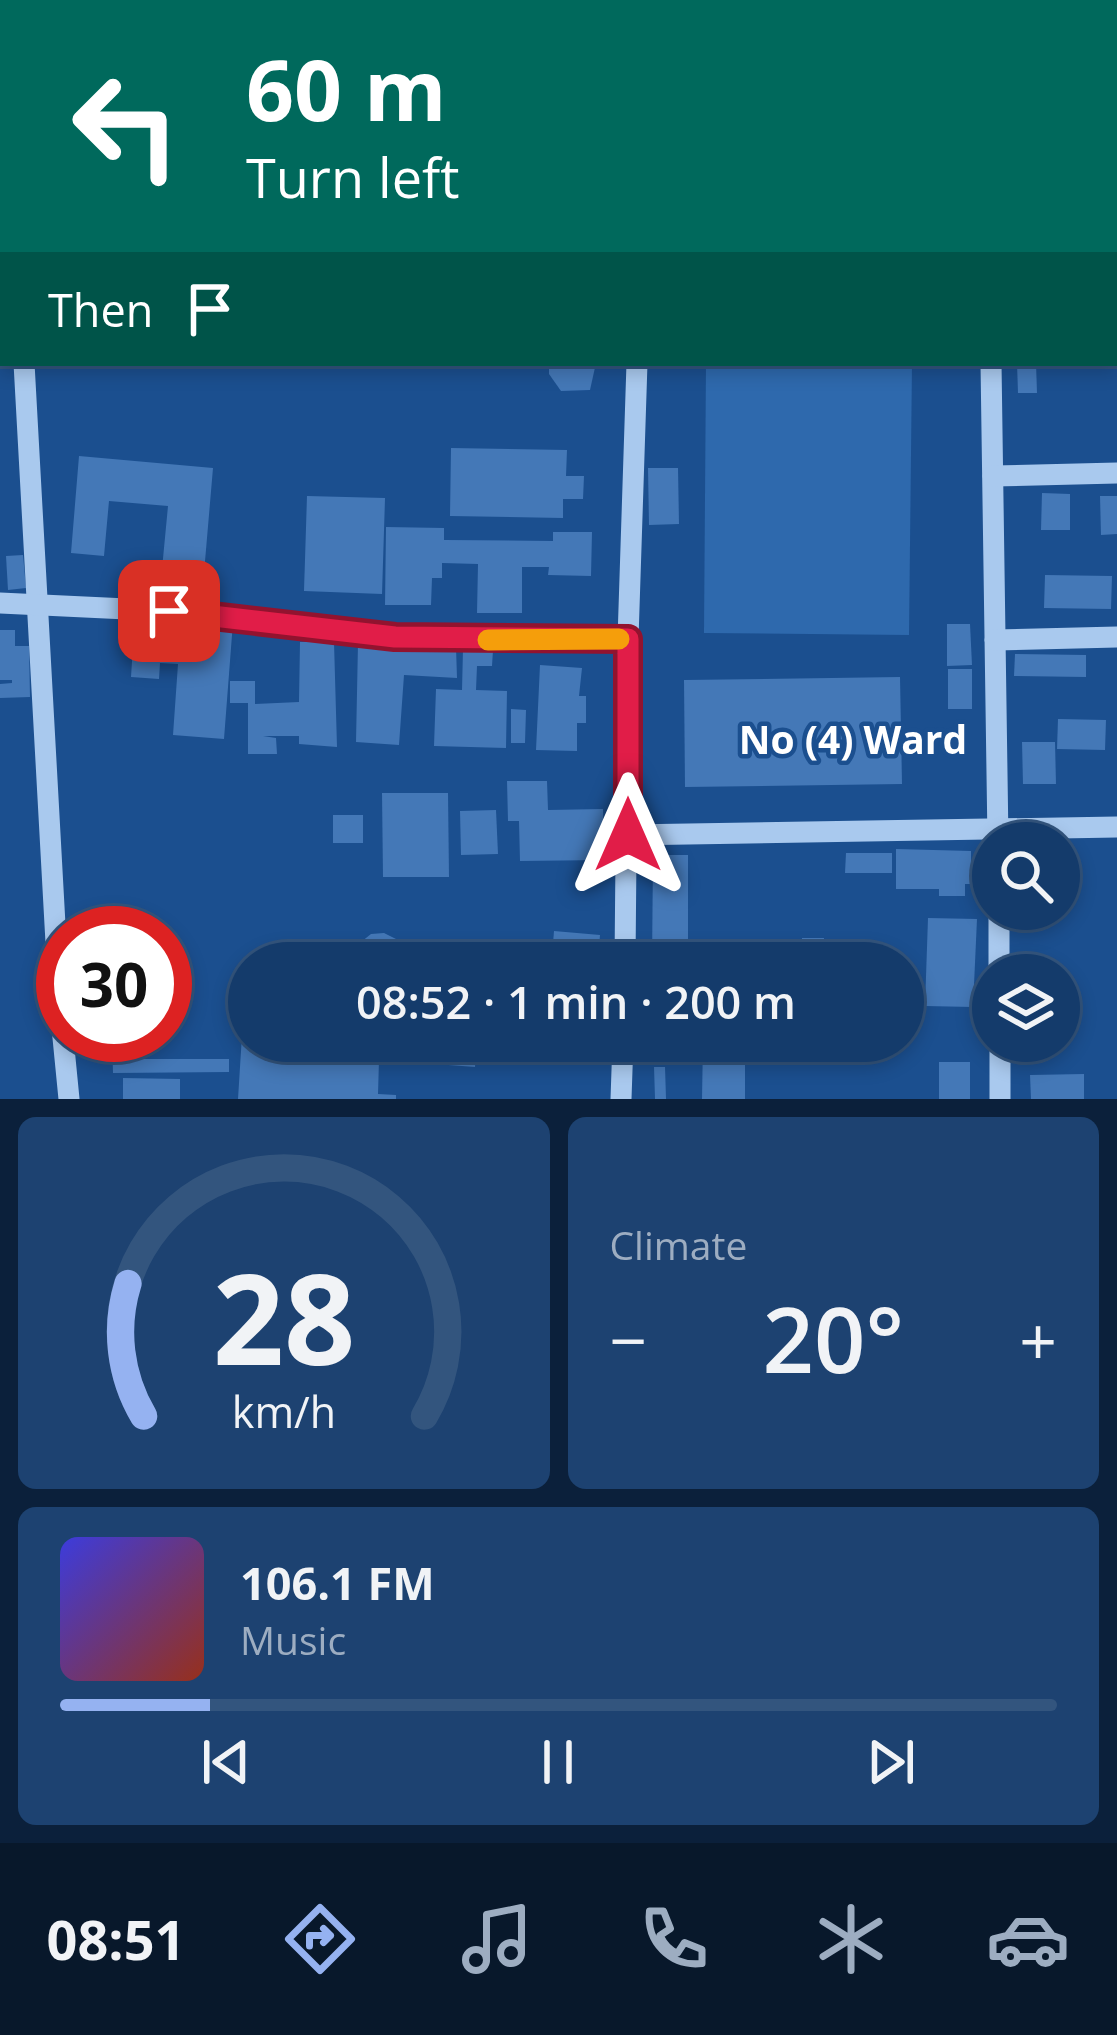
<!DOCTYPE html>
<html lang="en">
<head>
<meta charset="utf-8">
<style>
	body { margin:0; font-family:"Open Sans",sans-serif; background:#1d4271; color:#f1f3f6; height:100vh; display:flex; flex-direction:column; font-size:45px; white-space:nowrap }
	* { box-sizing:border-box; margin:0 }
	p { font-size:39px; color:#9dadc1 }
	.icon { flex:none; width:66px; height:66px; fill:none; stroke:currentColor; stroke-width:2; stroke-linecap:round; stroke-linejoin:round }
	.map { position:relative; height:1099px; overflow:hidden }
	.drawer { display:flex; flex-direction:column; gap:18px; padding:18px; background:#0b203b; flex:1 }
	.drawer>* { flex:none }
	.guide { position:absolute; left:0px; top:0px; width:1119px; height:366px; box-shadow:0 6px 18px #0003,0 0 0 3px #33557e; background:#00695c; color:#fff; overflow:hidden }
	.tools { position:absolute; left:972px; top:822px; display:grid; gap:24px }
	.tools a { display:grid; place-items:center; width:108px; height:108px; border-radius:50%; background:#143b6b; box-shadow:0 6px 18px #0003,0 0 0 3px #33557e; font-size:60px }
	.speed { position:absolute; left:36px; top:906px; display:flex; gap:24px; font-size:60px; font-weight:700; text-align:center }
	.speed>* { display:grid; place-content:center; width:156px; height:156px; border-radius:50%; background:#143b6b; box-shadow:0 6px 18px #0003,0 0 0 3px #33557e; line-height:1 }
	.speed .limit { border:18px solid #d22; background:#fff; color:#111 }
	.pin { position:absolute; display:grid; place-items:center; width:102px; height:102px; color:#fff; margin:-51px; border-radius:24px; box-shadow:0 6px 18px #0006 }
	.me { position:absolute; width:132px; margin:-66px; rotate:0deg; stroke-linejoin:round; filter:drop-shadow(0 0 9px #0008) }
	.turn { display:flex; align-items:center; gap:42px; height:252px; padding:0 48px; font-size:54px }
	.turn .icon { width:156px; height:156px; stroke-width:2.5 }
	.turn b { display:block; font-size:84px; line-height:102px }
	.then { display:flex; align-items:center; height:114px; padding:0 48px; background:#0003; gap:24px; font-size:45px }
	.big { font-size:90px; font-weight:600; line-height:1.1 }
	.drawer .tile { flex:1; display:flex; flex-direction:column; justify-content:center; gap:18px; min-width:0; padding:0 42px; border-radius:18px; background:#1d4271 }
	.drawer .dial { align-items:center; gap:0 }
	.dial svg { height:312px; overflow:visible; fill:none; stroke:#33557e; stroke-width:7; stroke-linecap:round; text-anchor:middle }
	.dial text { fill:#f1f3f6; stroke:none }
	.song { display:flex; align-items:center; gap:36px }
	.cover { width:144px; height:144px; border-radius:18px; background:linear-gradient(135deg,hsl(240 70% 55%),hsl(10 70% 35%)) }
	.played { height:12px; border-radius:6px; background:linear-gradient(90deg,#95b2f1 15%,#33557e 15%) }
	.keys { display:flex; justify-content:space-around; direction:ltr }
	.heat { display:flex; justify-content:space-between; align-items:center; font-size:66px; direction:ltr }
	.drawer .tiles { flex:1; display:grid; gap:18px; grid-template-columns:1fr 1fr }
	.tile:last-child { grid-column:span 2 }
	.trip { position:absolute; left:228px; top:942px; width:696px; height:120px; border-radius:60px; background:#143b6b; box-shadow:0 6px 18px #0003,0 0 0 3px #33557e; font-weight:600; line-height:120px; text-align:center }
	.tab-bar { display:flex; height:192px; justify-content:space-around; align-items:center; background:#08182b; color:#9dadc1 }
	.tab-bar .icon { width:84px; height:84px }
	.tab-bar .active { color:#95b2f1 }
	.tab-bar b { font-size:54px; color:#f1f3f6 }
	.map>svg:first-child { display:block }
	.green { fill:#2e69ad }
	.building { fill:#4478b7 }
	.lines { fill:none; stroke-linecap:round; stroke-linejoin:round }
	.minor { stroke:#a9c9ee; stroke-width:21 }
	.route-casing { stroke:#92132f; stroke-width:30 }
	.route { stroke:#e11d48; stroke-width:21 }
	.slow { stroke:#f59e0b; stroke-width:21 }
	.labels { text-anchor:middle; dominant-baseline:central; stroke-width:9; stroke-linejoin:round; paint-order:stroke }
	.quarter-label { font-size:39px; font-weight:bold; fill:#fff; stroke:#1b4f8f }
</style>
</head>
<body>
<div class="map">
<svg width="1117" height="1099" viewBox="0 0 1117 1099">
	<rect width="100%" height="100%" fill="#1b4f8f"/>
	<path class="green" d="M706,363H912L909,635L704,633Z"/>
	<g class="building">
		<path d="M549,363H596L590,390L561,391L549,374Z"/>
		<path d="M1017,363H1036L1037,393H1018Z"/>
		<path d="M451,448L567,450L566,476H584L583,499H563V518L450,516Z"/>
		<path d="M79,456L213,468L204,573L162,569L168,506L109,501L104,556L71,553Z"/>
		<path d="M648,468H678L679,524L649,525Z"/>
		<path d="M1042,493L1070,494V530H1041Z"/>
		<path d="M307,496L385,498L382,594L304,591Z"/>
		<path d="M1100,496H1117V534L1101,535Z"/>
		<path d="M386,527L444,528V540L553,541V532H592L591,576L548,575L549,567H522V613H477L478,564L442,563V578H432L431,605H385Z"/>
		<path d="M23,555L26,588L8,590L6,556Z"/>
		<path d="M1045,575L1112,576L1111,609L1044,608Z"/>
		<path d="M135,615L233,622L224,739L173,735L178,664L160,663L159,679L131,677Z"/>
		<path d="M947,624H970L972,665L947,666Z"/>
		<path d="M0,630H15V646H29L30,697L0,698V684L12,683V680H0Z"/>
		<path d="M300,642H334L337,747L299,744V736H263L276,738L277,754H248V703H230V681H255V704L299,702Z"/>
		<path d="M358,643L456,647L457,678L404,675L399,745L356,742Z"/>
		<path d="M463,649L493,650L492,666H477L476,690L507,691L506,748L434,746L436,689L462,690Z"/>
		<path d="M1015,654L1086,655V677L1014,676Z"/>
		<path d="M540,665L582,668L579,696H586V723H577V751L536,750Z"/>
		<rect x="948" y="669" width="24" height="40"/>
		<path d="M900,677L902,784L685,787L684,680Z"/>
		<path d="M511,709L526,710L525,743H511Z"/>
		<path d="M1058,719L1106,720L1105,750L1057,749Z"/>
		<path d="M1022,742H1055L1056,784H1023Z"/>
		<path d="M507,781H547L548,810L603,809L604,860L520,861L519,821H508Z"/>
		<path d="M382,793H448L449,877H383Z"/>
		<path d="M496,810L498,854L461,855L460,811Z"/>
		<rect x="333" y="815" width="30" height="28"/>
		<path d="M896,849L971,851V884H965V896H939V889H896Z"/>
		<path d="M846,853H892V873H845Z"/>
		<path d="M653,855H688V963H652Z"/>
		<path d="M928,918L977,919L973,1007L925,1006Z"/>
		<path d="M554,931L600,935L598,960L552,956Z"/>
		<path d="M384,933L396,939L403,950L402,963H358L356,954L361,942L371,934Z"/>
		<path d="M802,938H824L823,956L874,957V963H751V954L802,955Z"/>
		<path d="M430,945L551,957L550,963H428Z"/>
		<path d="M112,1035H152V1047H129V1059H229V1072L113,1073Z"/>
		<path d="M242,1035H249V1041H345L344,1059L379,1060L378,1094L396,1095V1099H238Z"/>
		<path d="M356,1041H387L385,1059L355,1055Z"/>
		<path d="M424,1041H477L475,1067L422,1063Z"/>
		<path d="M703,1041H745V1099H702Z"/>
		<rect x="939" y="1062" width="31" height="37"/>
		<path d="M654,1067H665L666,1099H655Z"/>
		<path d="M1084,1074V1099H1031L1030,1075Z"/>
		<path d="M123,1078L180,1079V1099H123Z"/>
	</g>
	<g class="lines">
		<g class="minor">
			<path d="M6,0V3"/>
			<path d="M645,3V0"/>
			<path d="M0,253H3"/>
			<path d="M1116,293H1117"/>
			<path d="M24,363L59,997L69,1099"/>
			<path d="M991,363L998,842"/>
			<path d="M993,476L1117,473"/>
			<path d="M0,603L169,611L395,637L628,639"/>
			<path d="M995,640L1117,637"/>
			<path d="M628,835L1117,827"/>
			<path d="M999,909V975"/>
			<path d="M625,963L628,639L637,363"/>
			<path d="M1000,1041V1099"/>
			<path d="M621,1099L623,1041"/>
		</g>
	</g>
	<g class="lines">
		<defs>
			<path id="route" d="M169,611L395,637L628,639V835"/>
		</defs>
		<use href="#route" class="route-casing"/>
		<use href="#route" class="route"/>
		<path class="slow" d="M488,640L619,639"/>
	</g>
	<g class="labels">
		<g class="quarter-label">
			<text x="853" y="738">No (4) Ward</text>
		</g>
	</g>
</svg>
<div class="tools">
<a><svg class="icon" aria-label="search" viewBox="0 0 24 24"><circle cx="10" cy="10" r="6"/><path d="M15 15l6 6"/></svg></a>
<a><svg class="icon" aria-label="layers" viewBox="0 0 24 24"><path d="M12 4l9 5-9 5-9-5zM3 14l9 5 9-5"/></svg></a>
</div>
<div class="speed"><div class="limit">30</div></div>
<div class="pin" style="left:169px;top:611px;background:#d93025"><svg class="icon" aria-label="arrive" viewBox="0 0 24 24"><path d="M6 21V4h12l-3 4 3 4H6"/></svg></div>
<svg class="me" style="left:628px;top:835px" viewBox="-20 -20 40 40"><path d="M0-17L14 15 0 8-14 15z" fill="#e11d48" stroke="#fff" stroke-width="4"/></svg>
<div class="trip">08:52 · 1 min · 200 m</div>
<div class="guide">
<div class="turn"><svg class="icon" aria-label="left" viewBox="0 0 24 24"><path d="M17 20v-9H6M10 6l-5 5 5 5"/></svg><div><b>60 m</b>Turn left</div></div>
<div class="then">Then<svg class="icon" aria-label="arrive" viewBox="0 0 24 24"><path d="M6 21V4h12l-3 4 3 4H6"/></svg></div>
</div>
</div>
<section class="drawer">
<div class="tiles">
<div class="tile dial"><svg viewBox="0 0 100 80">
<path d="M14 69A42 42 0 1 1 86 69"/>
<path d="M14 69A42 42 0 0 1 10 35" stroke="#95b2f1"/>
<text x="50" y="56" font-size="32" font-weight="700">28</text>
<text x="50" y="72" font-size="11">km/h</text>
</svg></div>
<div class="tile"><p>Climate</p>
<div class="heat"><a>−</a><b class="big">20°</b><a>+</a></div>
</div>
<div class="tile">
<div class="song"><i class="cover"></i><div><b>106.1 FM</b><p>Music</p></div></div>
<div class="played"></div>
<div class="keys"><svg class="icon" aria-label="previous" viewBox="0 0 24 24"><path d="M18 5L8 12l10 7zM5 5v14"/></svg><svg class="icon" aria-label="pause" viewBox="0 0 24 24"><path d="M8 5v14M16 5v14"/></svg><svg class="icon" aria-label="next" viewBox="0 0 24 24"><path d="M6 5l10 7-10 7zM19 5v14"/></svg></div>
</div>
</div>
</section>
<nav class="tab-bar">
<b>08:51</b>
<svg class="icon active" aria-label="directions" viewBox="0 0 24 24"><path d="M12 3l9 9-9 9-9-9zM9 14v-3h6M13 9l2 2-2 2"/></svg>
<svg class="icon" aria-label="music" viewBox="0 0 24 24"><path d="M9 18V5l10-2v13"/><circle cx="6" cy="18" r="3"/><circle cx="16" cy="16" r="3"/></svg>
<svg class="icon" aria-label="phone" viewBox="0 0 24 24"><path d="M5 4h4l2 5-3 2q2 4 5 5l2-3 5 2v4C11 20 4 13 5 4z"/></svg>
<svg class="icon" aria-label="climate" viewBox="0 0 24 24"><path d="M12 3v18M4 7l16 10M4 17L20 7"/></svg>
<svg class="icon" aria-label="car" viewBox="0 0 24 24"><path d="M5 17H2v-5l4-1 3-4h7l3 4 3 1v5h-3M9 17h6M6 11h13"/><circle cx="7" cy="17" r="2"/><circle cx="17" cy="17" r="2"/></svg>
</nav>
</body>
</html>
